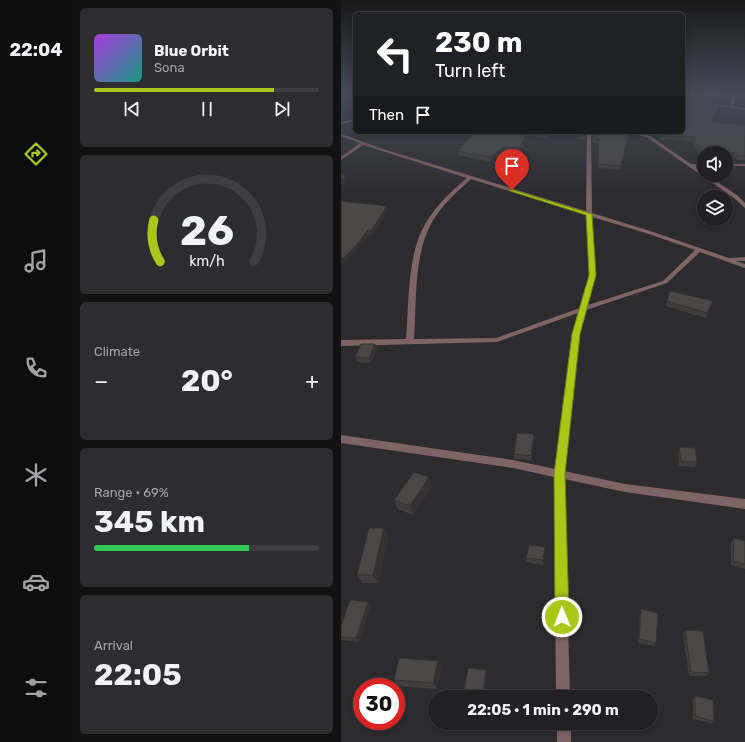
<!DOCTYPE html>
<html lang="en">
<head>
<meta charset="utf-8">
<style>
	body { margin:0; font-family:Rubik,sans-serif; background:#2d2d2f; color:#f1f3f6; height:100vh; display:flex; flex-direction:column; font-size:15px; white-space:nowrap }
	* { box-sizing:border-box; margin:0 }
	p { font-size:13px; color:#a2a3a5 }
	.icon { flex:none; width:22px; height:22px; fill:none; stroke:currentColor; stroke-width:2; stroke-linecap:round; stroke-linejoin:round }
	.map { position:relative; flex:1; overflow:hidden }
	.details { display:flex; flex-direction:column; gap:8px; padding:8px; background:#121213; width:269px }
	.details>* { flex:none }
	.top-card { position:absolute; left:12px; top:12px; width:332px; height:122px; border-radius:6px; box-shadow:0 2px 6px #0003,0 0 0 1px #3e3e40; background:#202124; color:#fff; overflow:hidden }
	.controls { position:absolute; left:356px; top:146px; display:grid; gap:8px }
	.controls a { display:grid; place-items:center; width:36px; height:36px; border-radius:50%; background:#212022; box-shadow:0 2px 6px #0003,0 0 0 1px #3e3e40; font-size:20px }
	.speed { position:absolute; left:12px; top:678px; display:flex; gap:8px; font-size:20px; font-weight:700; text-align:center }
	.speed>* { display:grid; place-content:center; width:52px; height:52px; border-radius:50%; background:#212022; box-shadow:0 2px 6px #0003,0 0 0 1px #3e3e40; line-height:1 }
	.speed .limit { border:6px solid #d22; background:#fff; color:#111 }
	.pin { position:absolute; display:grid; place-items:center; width:34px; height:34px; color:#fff; margin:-41px -17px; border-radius:50% 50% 50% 0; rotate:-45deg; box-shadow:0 0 4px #0007 }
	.pin .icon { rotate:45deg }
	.me { position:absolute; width:44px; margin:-22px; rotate:359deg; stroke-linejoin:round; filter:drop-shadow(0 0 3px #0008) }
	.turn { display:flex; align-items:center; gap:14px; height:84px; padding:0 16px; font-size:18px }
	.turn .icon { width:52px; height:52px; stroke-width:2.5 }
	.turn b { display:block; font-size:28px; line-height:34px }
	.then { display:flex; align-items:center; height:38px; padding:0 16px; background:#0003; gap:8px; font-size:15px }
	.big { font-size:30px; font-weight:700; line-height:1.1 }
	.details .tile { flex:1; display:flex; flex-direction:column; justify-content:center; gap:6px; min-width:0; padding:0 14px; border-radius:6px; background:#2d2d2f }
	.details .dial { align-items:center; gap:0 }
	.dial svg { height:104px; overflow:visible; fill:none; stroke:#3e3e40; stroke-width:7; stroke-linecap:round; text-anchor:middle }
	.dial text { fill:#f1f3f6; stroke:none }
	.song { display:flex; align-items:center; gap:12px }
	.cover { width:48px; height:48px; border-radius:6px; background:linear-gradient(135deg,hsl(280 70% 55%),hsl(170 70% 35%)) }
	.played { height:4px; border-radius:2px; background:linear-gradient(90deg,#aac717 80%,#3e3e40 80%) }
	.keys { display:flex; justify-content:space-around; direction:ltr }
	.heat { display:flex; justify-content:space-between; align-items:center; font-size:22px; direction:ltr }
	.charge { height:6px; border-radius:3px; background:linear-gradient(90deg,#34c759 69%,#3e3e40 0) }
	.trip { position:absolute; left:87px; top:690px; width:230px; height:40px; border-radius:20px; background:#212022; box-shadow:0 2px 6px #0003,0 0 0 1px #3e3e40; font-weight:700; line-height:40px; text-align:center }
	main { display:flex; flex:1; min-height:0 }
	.menu { display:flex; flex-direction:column; width:72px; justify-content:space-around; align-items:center; background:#0d0d0e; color:#a2a3a5 }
	.menu .icon { width:28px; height:28px }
	.menu .active { color:#aac717 }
	.menu b { font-size:18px; color:#f1f3f6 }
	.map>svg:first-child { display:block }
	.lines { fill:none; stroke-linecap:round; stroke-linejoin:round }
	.street { fill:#7f6466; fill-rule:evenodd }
	.wall { fill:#403e3c }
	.shaded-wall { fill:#343231 }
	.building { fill:#4a4846; stroke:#343231 }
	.route { fill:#aac717; stroke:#6e810f }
</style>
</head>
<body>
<main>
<nav class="menu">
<b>22:04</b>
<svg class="icon active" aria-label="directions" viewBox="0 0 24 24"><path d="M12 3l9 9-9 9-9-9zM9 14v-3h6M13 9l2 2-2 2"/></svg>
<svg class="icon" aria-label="music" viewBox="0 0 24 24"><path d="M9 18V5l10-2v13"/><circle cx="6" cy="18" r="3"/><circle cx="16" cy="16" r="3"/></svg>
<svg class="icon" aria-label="phone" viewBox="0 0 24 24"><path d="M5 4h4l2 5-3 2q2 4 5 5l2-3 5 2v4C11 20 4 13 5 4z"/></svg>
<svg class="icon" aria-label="climate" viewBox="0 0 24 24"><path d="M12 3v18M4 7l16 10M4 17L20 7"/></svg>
<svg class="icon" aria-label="car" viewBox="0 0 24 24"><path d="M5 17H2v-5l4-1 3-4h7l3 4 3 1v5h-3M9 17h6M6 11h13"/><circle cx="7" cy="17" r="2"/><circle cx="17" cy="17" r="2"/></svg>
<svg class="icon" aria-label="filters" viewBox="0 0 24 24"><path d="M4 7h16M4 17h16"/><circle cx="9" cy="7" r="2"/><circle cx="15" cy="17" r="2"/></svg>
</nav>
<section class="details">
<div class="tile">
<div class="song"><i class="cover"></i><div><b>Blue Orbit</b><p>Sona</p></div></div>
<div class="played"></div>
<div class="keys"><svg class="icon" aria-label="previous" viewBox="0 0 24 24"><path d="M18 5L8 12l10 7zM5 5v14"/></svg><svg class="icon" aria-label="pause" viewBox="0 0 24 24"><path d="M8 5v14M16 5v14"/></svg><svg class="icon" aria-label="next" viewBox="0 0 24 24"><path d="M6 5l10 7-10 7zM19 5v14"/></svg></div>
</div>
<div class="tile dial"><svg viewBox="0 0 100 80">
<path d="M14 69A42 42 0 1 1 86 69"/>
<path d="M14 69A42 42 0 0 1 9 37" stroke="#aac717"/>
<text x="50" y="56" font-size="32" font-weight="700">26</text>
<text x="50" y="72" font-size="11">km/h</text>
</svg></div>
<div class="tile"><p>Climate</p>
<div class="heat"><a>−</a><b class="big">20°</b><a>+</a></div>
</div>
<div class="tile"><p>Range · 69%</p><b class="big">345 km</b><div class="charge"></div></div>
<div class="tile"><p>Arrival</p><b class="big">22:05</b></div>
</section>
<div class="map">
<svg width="404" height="742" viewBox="0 0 404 742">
	<rect width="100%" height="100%" fill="#2c2b2e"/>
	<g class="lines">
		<g class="street">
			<path d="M392,93H396L392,106L404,108V110L367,104L369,103L389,106Z"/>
			<path d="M14,119V121L0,124V122Z"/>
			<path d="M246,132H250L251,213L309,231L388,258L404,257V261H395L404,264V268L359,252L326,283L245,310L239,334L223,471L284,484L404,499V509L284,492L223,479L229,697H215L213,477L172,468L0,443V435L172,460L214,469L231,334L237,313L156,342L0,346V340L65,339C68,304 66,265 80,232C90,210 108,193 126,178L22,145L0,160V157L19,143L0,136V134L42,149L245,211ZM130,179L245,215L249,275L239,308L155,338L73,339C76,301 72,256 91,222C101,205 116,192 130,179ZM251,217L305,233L354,250L322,281L247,305L255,275Z"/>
			<path d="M287,132H294L309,136L350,164H363V166H354L363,173V175H366L397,196L404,203V208L393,198L307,138Z"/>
			<rect x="385" y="164" width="19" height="2"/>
			<rect x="216" y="723" width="14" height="19"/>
		</g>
	</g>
	<g class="wall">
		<path d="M342,93H386L381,102L342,97Z"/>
		<path d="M342,98L379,104L378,107L371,122L404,125V124V160H395L394,157H385V153H363V156L360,155L353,145V141L320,139L318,132H342Z"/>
		<path d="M133,132H212L207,138L188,136L178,153L163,151L149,162L117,155V151Z"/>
		<path d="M237,132H245L244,139H236Z"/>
		<path d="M250,132H288L279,170L257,168L258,143H252Z"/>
		<path d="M0,201L46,206L47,210L33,232L30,235H28L15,251Z"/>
		<path d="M329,291L370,306L365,318L325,306Z"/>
		<path d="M34,344L36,349L30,363L16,362L14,357Z"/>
		<path d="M193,434V439L190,460L173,459V454Z"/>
		<path d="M338,447L356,462L354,467L338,466L337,452Z"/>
		<path d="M88,477L91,487L72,515L57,509L53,500Z"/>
		<path d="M43,528L47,537L37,583H21L16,575Z"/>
		<path d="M393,538L404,541V569L390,565V543Z"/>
		<path d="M204,547L202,565L185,562V558Z"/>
		<path d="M27,602L29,606L18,642L0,640V626Z"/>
		<path d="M300,609L315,643L314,646L297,643L299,613Z"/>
		<path d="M344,630L368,673L365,676H348L342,634Z"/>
		<path d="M97,661L100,667L96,689L57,686L53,680Z"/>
		<path d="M145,670L146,673L143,696L125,695L123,692Z"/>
		<path d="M354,696L373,721L370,723L352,719V699Z"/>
	</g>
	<g class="shaded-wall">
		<path d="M385,93H386L381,102L382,99Z"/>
		<path d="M379,104L378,107L369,126L370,122Z"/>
		<path d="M187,132L188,136L178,153V148Z"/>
		<path d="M209,132H212L207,138V134Z"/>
		<path d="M163,147V151L149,162V157Z"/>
		<path d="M4,177L5,181L0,185V180Z"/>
		<path d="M46,206L47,210L33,232L30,235L29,231Z"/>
		<path d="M27,230L28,235L15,251L0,266V260Z"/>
		<path d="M372,301L370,306L365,318L366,313Z"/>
		<path d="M34,344L36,349L30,363L28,358Z"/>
		<path d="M193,434V439L190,460V456Z"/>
		<path d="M88,477L91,487L72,515L69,506Z"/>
		<path d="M43,528L47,537L37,583L32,575Z"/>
		<path d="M204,547V551L202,565V560Z"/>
		<path d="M27,602L29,606L18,642L15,638Z"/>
		<path d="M97,661L100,667L96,689L92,683Z"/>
		<path d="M145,670L146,673L143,696L142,694Z"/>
	</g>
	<g class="building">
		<path d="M342,93H385L382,99L343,93L342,95Z"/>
		<path d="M342,97L379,104L370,122L404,125V124V156H397L395,153L361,151L354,141V137L321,136L320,132H342Z"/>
		<path d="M133,132H187L178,148L163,147L149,157L117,151Z"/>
		<path d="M188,132H209L207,134Z"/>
		<path d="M237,132H245V135H236Z"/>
		<path d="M251,132H288L280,166L257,164L258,139H253Z"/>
		<path d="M0,172L4,177L0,180Z"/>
		<path d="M0,201L46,206L32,228L29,231L27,230L14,247L0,260Z"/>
		<path d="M329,291L372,301L366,313L326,301Z"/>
		<path d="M20,344H34L28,358L14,357Z"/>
		<path d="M176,433L193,434L190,456L173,454Z"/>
		<path d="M338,447L354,448L356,462L340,461Z"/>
		<path d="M73,472L88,477L69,506L53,500Z"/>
		<path d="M28,528H43L32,575H16Z"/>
		<path d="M393,538L404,541V564L392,561Z"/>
		<path d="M188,545L204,547L202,560L185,558Z"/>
		<path d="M9,600L27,602L15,638L0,637V626Z"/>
		<path d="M300,609L317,613L315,643L298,639Z"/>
		<path d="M344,630L362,631L368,673L350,672Z"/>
		<path d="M58,658L97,661L92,683L53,680Z"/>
		<path d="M127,668L145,670L142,694L123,692Z"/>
		<path d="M354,696L372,700L373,721L354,716Z"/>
	</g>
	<linearGradient id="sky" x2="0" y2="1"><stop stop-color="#181819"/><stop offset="0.47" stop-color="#454a57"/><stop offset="1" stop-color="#454a57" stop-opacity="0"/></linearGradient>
	<rect width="404" height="197" fill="url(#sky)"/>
	<path class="route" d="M169,189L251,214L255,275L239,334L224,474L228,617L226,622L221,624L216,622L214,617L213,474L231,334L248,275L245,215L169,191Z"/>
</svg>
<div class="controls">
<a><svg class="icon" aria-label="sound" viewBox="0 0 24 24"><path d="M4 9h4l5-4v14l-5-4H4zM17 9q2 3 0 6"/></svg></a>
<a><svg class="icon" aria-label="layers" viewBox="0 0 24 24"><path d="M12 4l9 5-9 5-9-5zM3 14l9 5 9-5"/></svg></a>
</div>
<div class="speed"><div class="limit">30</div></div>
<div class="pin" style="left:171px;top:190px;background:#d93025"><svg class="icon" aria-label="arrive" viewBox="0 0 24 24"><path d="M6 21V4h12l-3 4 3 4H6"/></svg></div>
<svg class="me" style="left:221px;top:617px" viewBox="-20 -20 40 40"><circle r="17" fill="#aac717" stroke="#fff" stroke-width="3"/><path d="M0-11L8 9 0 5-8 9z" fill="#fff"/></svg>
<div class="trip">22:05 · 1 min · 290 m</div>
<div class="top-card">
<div class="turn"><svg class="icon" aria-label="left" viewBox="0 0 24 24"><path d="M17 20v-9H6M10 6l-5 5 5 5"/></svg><div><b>230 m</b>Turn left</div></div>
<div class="then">Then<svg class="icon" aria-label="arrive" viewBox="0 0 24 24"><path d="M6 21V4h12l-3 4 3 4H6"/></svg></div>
</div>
</div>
</main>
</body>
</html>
